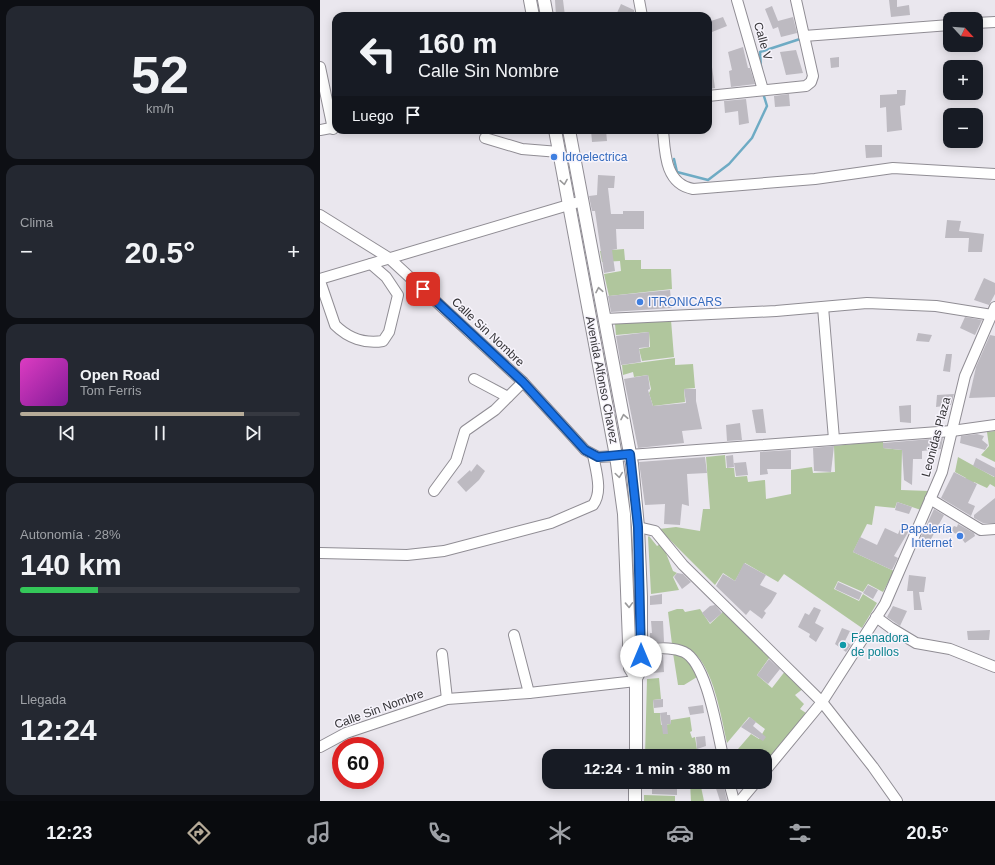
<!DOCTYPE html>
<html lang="es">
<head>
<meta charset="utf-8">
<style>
	body { margin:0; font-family:Helvetica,sans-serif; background:#242831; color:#f1f3f6; height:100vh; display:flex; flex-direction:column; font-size:15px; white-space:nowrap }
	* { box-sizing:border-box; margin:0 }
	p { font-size:13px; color:#9ea1a6 }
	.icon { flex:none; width:22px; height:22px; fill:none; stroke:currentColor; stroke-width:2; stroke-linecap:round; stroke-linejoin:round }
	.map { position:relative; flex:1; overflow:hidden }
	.drawer { display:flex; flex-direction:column; gap:6px; padding:6px; background:#0d0f14; width:320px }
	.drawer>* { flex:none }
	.hud { position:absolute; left:12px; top:12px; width:380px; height:122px; border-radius:12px; box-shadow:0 2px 10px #0003; background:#171b24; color:#f1f3f6; overflow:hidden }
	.needle { width:26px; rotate:116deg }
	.fabs { position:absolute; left:623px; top:12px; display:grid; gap:8px }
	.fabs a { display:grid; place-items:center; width:40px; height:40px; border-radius:8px; background:#171b24; box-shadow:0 2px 10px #0003; font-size:20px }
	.speed { position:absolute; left:12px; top:737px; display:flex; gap:8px; font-size:20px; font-weight:700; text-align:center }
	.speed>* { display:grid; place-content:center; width:52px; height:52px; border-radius:50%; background:#171b24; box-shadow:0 2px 10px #0003; line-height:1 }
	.speed .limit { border:6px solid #d22; background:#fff; color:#111 }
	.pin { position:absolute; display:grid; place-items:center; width:34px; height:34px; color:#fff; margin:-17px; border-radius:8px; box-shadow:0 2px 6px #0006 }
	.me { position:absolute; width:44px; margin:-22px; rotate:0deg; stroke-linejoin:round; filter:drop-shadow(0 0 3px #0008) }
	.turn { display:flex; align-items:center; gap:14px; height:84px; padding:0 20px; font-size:18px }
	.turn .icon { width:52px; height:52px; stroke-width:2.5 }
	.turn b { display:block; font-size:28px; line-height:34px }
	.then { display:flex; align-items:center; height:38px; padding:0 20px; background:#0003; gap:8px; font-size:15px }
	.big { font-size:30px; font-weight:700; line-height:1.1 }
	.drawer .card { flex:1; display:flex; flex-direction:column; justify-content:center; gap:6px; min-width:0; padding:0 14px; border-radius:12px; background:#242831 }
	.drawer .dial { align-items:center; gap:0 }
	.dial b { font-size:52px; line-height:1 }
	.song { display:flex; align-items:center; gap:12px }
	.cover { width:48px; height:48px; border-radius:6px; background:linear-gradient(135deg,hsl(310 70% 55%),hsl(290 70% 35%)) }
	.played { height:4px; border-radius:2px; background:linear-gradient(90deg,#b6ab98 80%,#363941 80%) }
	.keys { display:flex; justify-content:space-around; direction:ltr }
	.heat { display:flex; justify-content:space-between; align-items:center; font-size:22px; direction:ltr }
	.charge { height:6px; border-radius:3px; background:linear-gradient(90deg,#34c759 28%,#363941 0) }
	.trip { position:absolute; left:222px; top:749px; width:230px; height:40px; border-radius:12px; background:#171b24; box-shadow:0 2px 10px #0003; font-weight:700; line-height:40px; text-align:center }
	.tab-bar { display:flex; height:64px; justify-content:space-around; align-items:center; background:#090b0e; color:#9ea1a6 }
	.tab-bar .icon { width:28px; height:28px }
	.tab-bar .active { color:#b6ab98 }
	.tab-bar b { font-size:18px; color:#f1f3f6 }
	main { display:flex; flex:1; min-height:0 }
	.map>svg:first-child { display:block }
	.green { fill:#b0c69d }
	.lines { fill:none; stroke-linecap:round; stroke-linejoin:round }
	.stream { stroke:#6eabc4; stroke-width:2.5 }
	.building { fill:#bdbac1 }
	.minor-casing { stroke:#908d94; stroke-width:12 }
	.major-casing { stroke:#908d94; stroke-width:14 }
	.minor { stroke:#fff; stroke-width:10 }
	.major { stroke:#fff; stroke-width:12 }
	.oneway { stroke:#9a9a9b }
	.route-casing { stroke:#114b97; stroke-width:10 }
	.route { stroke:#1a73e8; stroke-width:7 }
	.shop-dot { fill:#3f7fe0; stroke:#f7f4fc; stroke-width:1.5 }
	.culture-dot { fill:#0f9aa8; stroke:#f7f4fc; stroke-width:1.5 }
	.labels { text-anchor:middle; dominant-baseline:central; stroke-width:3; stroke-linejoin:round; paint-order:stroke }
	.street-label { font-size:12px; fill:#353437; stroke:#f7f4fc }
	.shop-label { font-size:12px; fill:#366cbe; stroke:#f7f4fc; text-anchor:start }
	.culture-label { font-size:12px; fill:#0d838f; stroke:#f7f4fc; text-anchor:start }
</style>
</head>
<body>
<main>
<section class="drawer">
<div class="card dial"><b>52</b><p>km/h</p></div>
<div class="card"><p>Clima</p>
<div class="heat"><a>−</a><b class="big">20.5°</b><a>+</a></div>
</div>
<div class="card">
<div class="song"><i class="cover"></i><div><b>Open Road</b><p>Tom Ferris</p></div></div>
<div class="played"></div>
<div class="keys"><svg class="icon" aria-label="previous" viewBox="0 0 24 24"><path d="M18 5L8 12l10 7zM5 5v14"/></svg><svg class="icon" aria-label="pause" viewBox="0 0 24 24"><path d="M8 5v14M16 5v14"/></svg><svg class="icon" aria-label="next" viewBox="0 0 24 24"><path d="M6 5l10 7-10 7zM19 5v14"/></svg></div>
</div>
<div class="card"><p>Autonomía · 28%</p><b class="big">140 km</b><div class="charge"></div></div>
<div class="card"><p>Llegada</p><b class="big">12:24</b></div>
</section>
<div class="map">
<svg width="675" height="801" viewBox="0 0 675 801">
	<rect width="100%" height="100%" fill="#eae7ee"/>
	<g class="green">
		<path d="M304,249L305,260H321V269H351L352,289L289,296L284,274L301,271L300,261L282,262L280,251Z"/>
		<path d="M351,320L354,357L322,361L319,349L330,347L329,332L296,335L295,324Z"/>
		<path d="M355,358V365L373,364L375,388L364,389L365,402L333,406L329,393L331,389L328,375L314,377L313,372L303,375L302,365Z"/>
		<path d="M675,431V462L661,455L669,446L667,432Z"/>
		<path d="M563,441V448L582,450L581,490L610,491L601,510L577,502L575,508L555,506L552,525L547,524L533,552L574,571L563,592L548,584L543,592L518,581L514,589L539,601L543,594L557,603L542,628L464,574L458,582L425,563L415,581L403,573L395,585L339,529L356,527L380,531L383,509H390L386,457L405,455L406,468H414L415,477L427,476L428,482L445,480L446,499L471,494V470L492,467L493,473L515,472L514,446Z"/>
		<path d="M638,457L674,477L675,475V487L670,484L667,488L654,482L646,497L639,493L646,478L635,472Z"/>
		<path d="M329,536L337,546L342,543L353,571L357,573L353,577L359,590L331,594L328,537Z"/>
		<path d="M357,609H363L365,612L380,609L390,624L406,609L452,654L437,675L452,688L466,670L484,688L475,695L484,704L480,709L486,713L445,764V756H412L431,734L439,739L445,729L429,717L407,743C401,717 394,668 372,651C366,647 359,645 352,644L348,612Z"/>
		<path d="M365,651L377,677L364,685H358L353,653Z"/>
		<path d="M339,678L341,699L333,700L334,713H340L341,725L351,724V720L370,717L372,731L370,732L372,738L375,737L378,756H325L327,679Z"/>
		<path d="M370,782H380L384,801H371Z"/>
		<path d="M324,795L355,796V801H324Z"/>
	</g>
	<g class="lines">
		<g class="stream">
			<path d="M441,68L440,52L480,39L481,37"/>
			<path d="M354,159L357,172L388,180L409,164L432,138L447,106L443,93"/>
		</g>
	</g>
	<g class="building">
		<path d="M235,0H243L245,16H236Z"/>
		<path d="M569,0H577V7L589,5L590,15L571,17Z"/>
		<path d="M301,4L314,10V16H303L297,13Z"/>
		<path d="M452,6L458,21L473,17L477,33L461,37L458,27L453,29L445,9Z"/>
		<path d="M403,17L407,26L392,32L389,26L392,24L391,21Z"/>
		<path d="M423,47L428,68H430L435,84L411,87L409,71L412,70L408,52Z"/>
		<path d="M476,50L483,73L466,75L460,52Z"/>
		<path d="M519,57V67L511,68L510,58Z"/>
		<path d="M388,67H392L395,88L389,89Z"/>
		<path d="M577,90H586L585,105L580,106L582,130L567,132L566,107L560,108V95L577,94Z"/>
		<path d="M469,94L470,106L455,107L454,96Z"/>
		<path d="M426,99L429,123L419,125L418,111L405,113L404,101Z"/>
		<path d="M271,130H286L287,141L272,142Z"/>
		<path d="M545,145H562V157L546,158Z"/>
		<path d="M278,175L295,176L294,188H288L291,214H303V211H324V229H296L297,249L292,250L295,271L284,273L275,211H272L269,196L277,195Z"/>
		<path d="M627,220L641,221L639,231L664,234L662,252H648L649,238H625Z"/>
		<path d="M664,278L675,283V294L669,305L654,300Z"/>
		<path d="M350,290L352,308L291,312L288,296Z"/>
		<path d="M645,317L662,320L655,335L640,328Z"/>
		<path d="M329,332V347L319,348L321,362L301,365L296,336Z"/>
		<path d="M598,333L612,335L609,342L596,341Z"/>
		<path d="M670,335L675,336V397L649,398L656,367Z"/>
		<path d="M626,354H632L630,372L623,371Z"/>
		<path d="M328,375L330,389L328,390L333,406L366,403L364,389H376V401L382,429L362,431L364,443L318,448L304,379Z"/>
		<path d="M634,394L631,405L616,407L617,395Z"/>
		<path d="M591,405V423L580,422L579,406Z"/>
		<path d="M443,409L446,433H436L432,410Z"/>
		<path d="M420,423L422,440L407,441L406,425Z"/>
		<path d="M657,434L664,436L662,440L668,445L665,450L640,443L641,436Z"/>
		<path d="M623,438L621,449L602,451V459H593L592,485L584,480L582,450L563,448V443Z"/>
		<path d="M514,446L511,472L494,471L493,448Z"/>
		<path d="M471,450V469H447L448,474L440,475V452Z"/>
		<path d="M413,455L414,467L407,468L406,456Z"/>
		<path d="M385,457L387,473L367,474L369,506L362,504L360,525L344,524L345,504L325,505L319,462Z"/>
		<path d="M656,458L675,468V477L653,466Z"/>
		<path d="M426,462L428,475L416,476L414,463Z"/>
		<path d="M157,464L165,471L159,480L146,492L137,482L150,470L151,472Z"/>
		<path d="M634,472L657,484L648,503L655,506L651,516L621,498Z"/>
		<path d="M675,498V523H663L654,518V515Z"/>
		<path d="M577,502L592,507L589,514L575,510Z"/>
		<path d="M614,509L624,515L610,541L601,537Z"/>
		<path d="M638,524L654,533L655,536L645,543L639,535L630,531L634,526L637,527Z"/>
		<path d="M582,525L590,529L574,556L578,558L572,570L533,552L540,537L557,545L565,528L578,534Z"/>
		<path d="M424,563L446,575L440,585L457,593L451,603L444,611L446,613L442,619L430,610L426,615L396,586L403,574L415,581Z"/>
		<path d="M357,573L363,574L371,582L362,589L354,577Z"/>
		<path d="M589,575L606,577L604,592H599L602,610H594L593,591H587Z"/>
		<path d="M518,582L542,593L539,600L515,589Z"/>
		<path d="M548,585L558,590L553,599L543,593Z"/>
		<path d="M342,594V604L330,605V596Z"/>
		<path d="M395,605L402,613L390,623L382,613L390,606Z"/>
		<path d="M573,606L587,611L580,626L567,617Z"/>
		<path d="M494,607L501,610L495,623L504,628L496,642L489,637L490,634L478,627L485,613L489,615Z"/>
		<path d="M331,621H343L344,642H330V633H332Z"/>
		<path d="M522,628L530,631L525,641L531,645L526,652L515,644Z"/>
		<path d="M670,630L669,640H648L647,631Z"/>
		<path d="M331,655H343L344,672L332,673Z"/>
		<path d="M449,659L460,669L448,684L437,675Z"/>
		<path d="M343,699V707L334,708L333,700Z"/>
		<path d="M383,705L384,713L370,715L368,707Z"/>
		<path d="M347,712V715H350L351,724H347L348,734H343L340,713Z"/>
		<path d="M430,717L436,722L433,726L446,737L443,741L421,727Z"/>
		<path d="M385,736L386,746L377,749L376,737Z"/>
		<path d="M332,782H357V795L332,794Z"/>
		<path d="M394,782H403L407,801H400Z"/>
	</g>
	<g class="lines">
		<defs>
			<g id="minor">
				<path d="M319,0L322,16"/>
				<path d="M417,0L443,90"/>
				<path d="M656,23L675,22"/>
				<path d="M484,36L630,25"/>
				<path d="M0,67L13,129"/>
				<path d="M388,96L486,86L491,82L493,76L476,0"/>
				<path d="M0,130L16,127"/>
				<path d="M343,130C345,153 345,184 373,189L495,179L573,168L675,174"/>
				<path d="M165,138L202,149L239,152"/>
				<path d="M0,215L69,258L203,382L265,450L278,457L296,456L632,431L675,425"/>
				<path d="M0,279L262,201"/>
				<path d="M0,281L15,325C28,338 45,344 63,341L69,332L78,295L66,277L51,264"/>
				<path d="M503,307L514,439"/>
				<path d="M285,319L456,311L547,303L616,306L672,315"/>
				<path d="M154,379L188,397"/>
				<path d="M114,491L136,461L145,431L175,410L203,382"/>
				<path d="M610,499L661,530L675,529"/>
				<path d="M318,527L335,531L363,565L502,702L553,767L577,801"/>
				<path d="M0,553L87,555L124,551L231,523L273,505C283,492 276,471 273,455"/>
				<path d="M556,617L571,628L596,643L630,649L675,667"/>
				<path d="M194,635L209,693"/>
				<path d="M321,649C335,649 351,646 364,652C387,663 397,731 403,756"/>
				<path d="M122,654L127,699"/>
				<path d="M0,747L26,733L127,699L209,693L316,681"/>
				<path d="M445,771L502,702L565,604L622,472L645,376L675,307"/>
				<path d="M409,782L414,801"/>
				<path d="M420,801L436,782"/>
			</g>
			<g id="major">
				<path d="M210,0L213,16"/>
				<path d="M224,0L227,16"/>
				<path d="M235,130L296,456L304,514L310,668L316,678V756"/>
				<path d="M249,130L312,464L318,527L321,597V669L316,678"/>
				<path d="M315,801V782"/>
			</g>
		</defs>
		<use href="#minor" class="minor-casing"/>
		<use href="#major" class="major-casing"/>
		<use href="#minor" class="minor"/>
		<use href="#major" class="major"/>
	</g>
	<defs><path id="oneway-chevron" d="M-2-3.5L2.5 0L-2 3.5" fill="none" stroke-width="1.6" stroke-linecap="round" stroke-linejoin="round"/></defs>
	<g class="oneway">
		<use href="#oneway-chevron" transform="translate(244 182) rotate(81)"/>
		<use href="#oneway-chevron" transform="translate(279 290) rotate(-101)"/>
		<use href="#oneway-chevron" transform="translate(304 417) rotate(-101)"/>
		<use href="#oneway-chevron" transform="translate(299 475) rotate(82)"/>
		<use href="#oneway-chevron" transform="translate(309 605) rotate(88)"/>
	</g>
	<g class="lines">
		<defs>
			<path id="route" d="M103,289L203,382L265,450L278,457L310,454L318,527L321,656"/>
		</defs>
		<use href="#route" class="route-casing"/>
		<use href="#route" class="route"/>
	</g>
	<g class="shop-dot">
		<circle cx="234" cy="157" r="4"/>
		<circle cx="320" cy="302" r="4"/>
		<circle cx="640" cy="536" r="4"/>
	</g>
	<circle class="culture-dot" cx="523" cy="645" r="4"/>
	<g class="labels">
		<g class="street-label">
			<text transform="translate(443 41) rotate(74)">Calle V</text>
			<text transform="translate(168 332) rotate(43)">Calle Sin Nombre</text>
			<text transform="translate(282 380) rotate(79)">Avenida Alfonso Chavez</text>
			<text transform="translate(616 437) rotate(-75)">Leonidas Plaza</text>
			<text transform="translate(59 709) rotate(-20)">Calle Sin Nombre</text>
		</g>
		<g class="shop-label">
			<text x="242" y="157">Idroelectrica</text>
			<text x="328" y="302">ITRONICARS</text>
			<text x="632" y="529" text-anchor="end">Papelería<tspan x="632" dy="14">Internet</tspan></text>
		</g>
		<g class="culture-label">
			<text x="531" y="638">Faenadora<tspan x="531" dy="14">de pollos</tspan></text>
		</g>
	</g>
</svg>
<div class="fabs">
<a><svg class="needle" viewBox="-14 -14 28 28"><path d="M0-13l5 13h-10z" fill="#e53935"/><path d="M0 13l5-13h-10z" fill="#9ea1a6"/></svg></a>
<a>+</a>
<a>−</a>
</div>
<div class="speed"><div class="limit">60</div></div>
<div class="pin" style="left:103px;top:289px;background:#d93025"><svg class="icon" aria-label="arrive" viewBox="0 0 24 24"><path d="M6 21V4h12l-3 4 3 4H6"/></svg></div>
<svg class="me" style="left:321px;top:656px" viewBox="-20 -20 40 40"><circle r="19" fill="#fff"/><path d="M0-13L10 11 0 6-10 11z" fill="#1a73e8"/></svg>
<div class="trip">12:24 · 1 min · 380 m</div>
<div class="hud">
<div class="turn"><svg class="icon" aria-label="left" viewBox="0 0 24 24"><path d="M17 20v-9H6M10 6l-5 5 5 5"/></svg><div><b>160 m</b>Calle Sin Nombre</div></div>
<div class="then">Luego<svg class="icon" aria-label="arrive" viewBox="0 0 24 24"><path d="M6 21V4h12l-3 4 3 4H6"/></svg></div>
</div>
</div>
</main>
<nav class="tab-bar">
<b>12:23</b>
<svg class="icon active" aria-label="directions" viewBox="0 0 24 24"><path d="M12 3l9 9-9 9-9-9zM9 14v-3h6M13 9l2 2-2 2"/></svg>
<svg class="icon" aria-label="music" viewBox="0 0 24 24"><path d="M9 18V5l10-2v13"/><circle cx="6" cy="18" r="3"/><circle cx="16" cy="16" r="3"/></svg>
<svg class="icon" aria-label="phone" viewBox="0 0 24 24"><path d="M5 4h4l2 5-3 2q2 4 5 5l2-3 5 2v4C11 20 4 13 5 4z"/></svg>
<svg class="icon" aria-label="climate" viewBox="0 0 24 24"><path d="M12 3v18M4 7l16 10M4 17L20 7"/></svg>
<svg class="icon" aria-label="car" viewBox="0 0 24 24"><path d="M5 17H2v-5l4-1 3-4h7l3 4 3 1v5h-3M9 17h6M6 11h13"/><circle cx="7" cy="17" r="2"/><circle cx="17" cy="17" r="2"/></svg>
<svg class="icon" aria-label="filters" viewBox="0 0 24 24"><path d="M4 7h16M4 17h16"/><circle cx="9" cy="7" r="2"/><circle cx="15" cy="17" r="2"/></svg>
<b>20.5°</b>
</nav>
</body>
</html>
